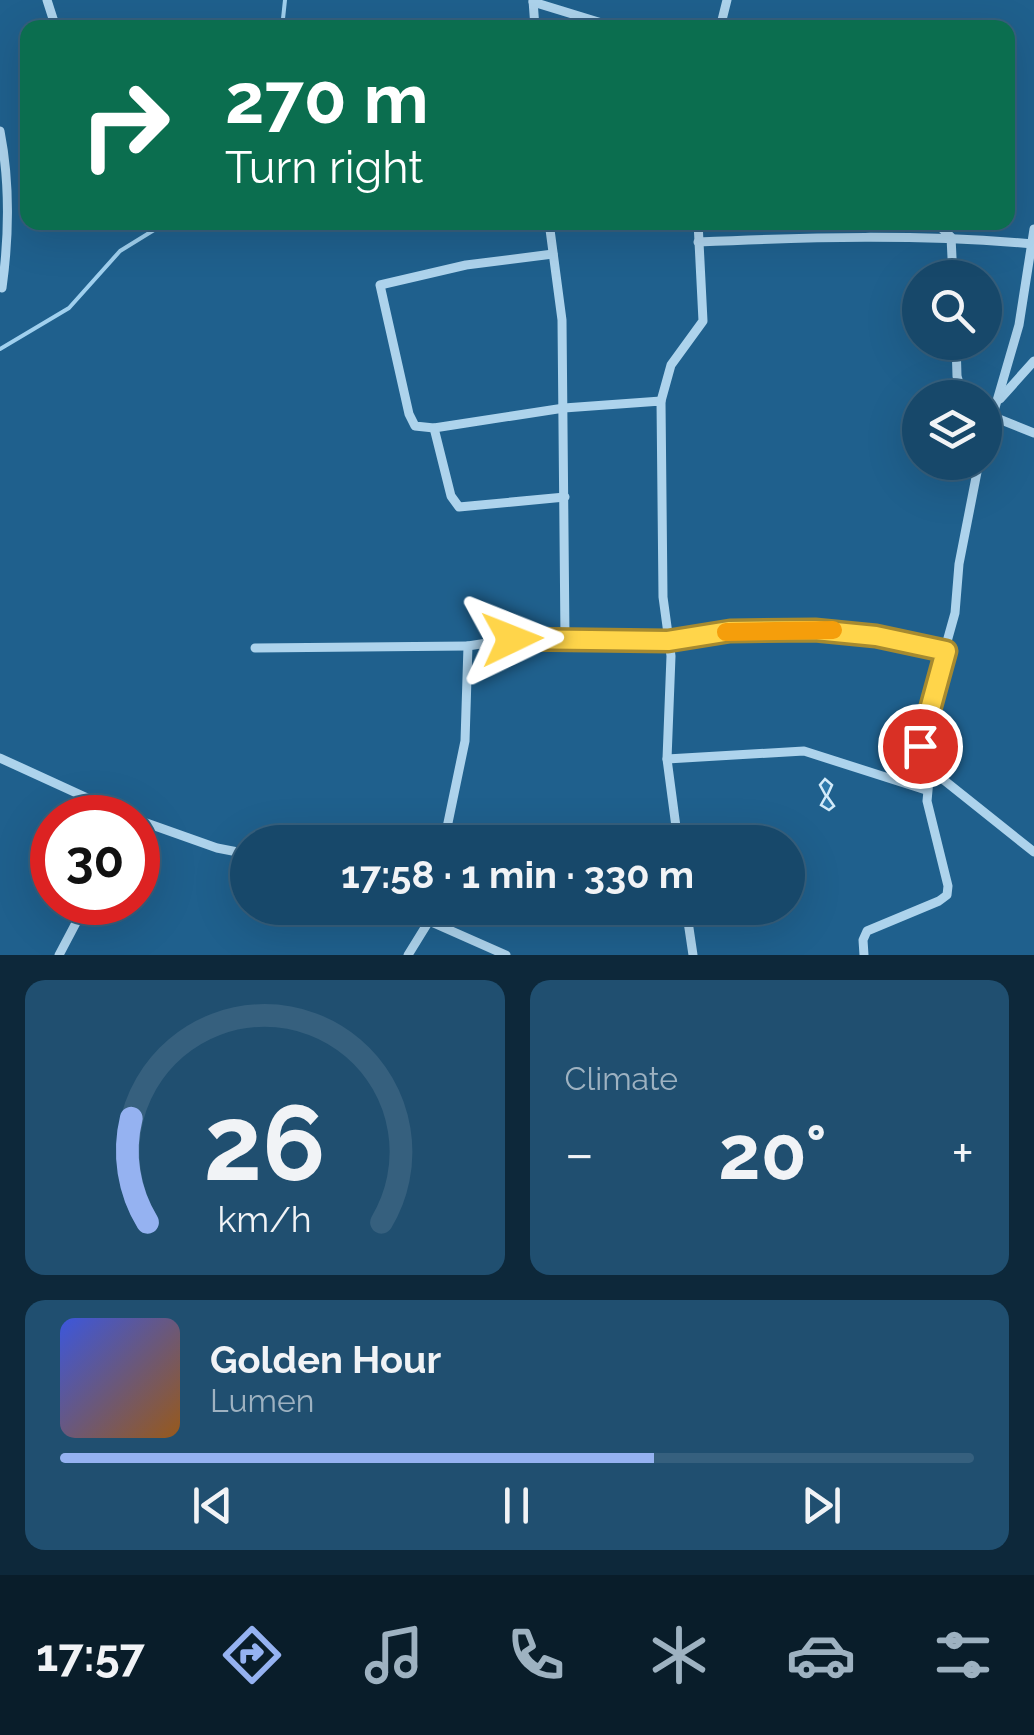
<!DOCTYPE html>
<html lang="en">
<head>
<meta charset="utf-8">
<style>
	body { margin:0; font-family:Raleway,sans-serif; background:#204f70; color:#f1f3f6; height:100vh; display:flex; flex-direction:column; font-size:38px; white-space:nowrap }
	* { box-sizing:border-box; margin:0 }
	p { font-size:32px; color:#9eb2c1 }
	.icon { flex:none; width:55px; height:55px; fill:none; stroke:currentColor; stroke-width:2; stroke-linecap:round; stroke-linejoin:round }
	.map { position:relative; height:955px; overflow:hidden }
	.sheet { display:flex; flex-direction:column; gap:25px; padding:25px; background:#0d283a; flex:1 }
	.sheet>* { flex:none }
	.guide { position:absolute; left:20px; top:20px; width:995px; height:210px; border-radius:20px; box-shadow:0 10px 40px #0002,0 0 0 2px #36607e; background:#0b6e4f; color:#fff; overflow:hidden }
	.buttons { position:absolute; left:902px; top:260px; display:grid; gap:20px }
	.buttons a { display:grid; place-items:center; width:100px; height:100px; border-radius:50%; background:#17486a; box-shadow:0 10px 40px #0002,0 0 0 2px #36607e; font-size:50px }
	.speed { position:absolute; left:30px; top:795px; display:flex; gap:20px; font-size:50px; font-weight:700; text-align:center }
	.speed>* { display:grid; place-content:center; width:130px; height:130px; border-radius:50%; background:#17486a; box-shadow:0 10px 40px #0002,0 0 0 2px #36607e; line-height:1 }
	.speed .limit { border:15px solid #d22; background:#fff; color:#111 }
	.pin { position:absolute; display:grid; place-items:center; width:85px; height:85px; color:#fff; margin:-42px; border:5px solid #fff; border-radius:50%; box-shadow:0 2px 10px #0007 }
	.me { position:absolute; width:110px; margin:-55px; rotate:88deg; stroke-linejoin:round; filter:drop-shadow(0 0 8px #0008) }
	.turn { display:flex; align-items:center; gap:35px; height:210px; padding:0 40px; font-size:45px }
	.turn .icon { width:130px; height:130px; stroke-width:2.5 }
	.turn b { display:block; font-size:70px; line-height:85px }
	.big { font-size:75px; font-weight:700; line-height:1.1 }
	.sheet .widget { flex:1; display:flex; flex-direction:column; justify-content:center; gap:15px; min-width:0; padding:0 35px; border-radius:20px; background:#204f70 }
	.sheet .dial { align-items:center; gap:0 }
	.dial svg { height:260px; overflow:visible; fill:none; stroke:#36607e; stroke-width:7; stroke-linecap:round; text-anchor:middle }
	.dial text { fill:#f1f3f6; stroke:none }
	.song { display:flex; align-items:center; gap:30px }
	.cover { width:120px; height:120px; border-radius:15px; background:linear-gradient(135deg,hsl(230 70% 55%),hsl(30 70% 35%)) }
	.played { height:10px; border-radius:5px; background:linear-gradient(90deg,#95b2f1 65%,#36607e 65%) }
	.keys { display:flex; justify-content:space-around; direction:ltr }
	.heat { display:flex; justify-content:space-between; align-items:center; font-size:55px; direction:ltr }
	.sheet .tiles { flex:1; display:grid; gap:25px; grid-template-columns:1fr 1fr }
	.widget:last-child { grid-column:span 2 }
	.trip { position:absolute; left:230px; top:825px; width:575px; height:100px; border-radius:50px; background:#17486a; box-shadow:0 10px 40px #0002,0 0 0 2px #36607e; font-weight:700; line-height:100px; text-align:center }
	.menu { display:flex; height:160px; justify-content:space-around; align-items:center; background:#091d2a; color:#9eb2c1 }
	.menu .icon { width:70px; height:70px }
	.menu .current { color:#95b2f1 }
	.menu b { font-size:45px; color:#f1f3f6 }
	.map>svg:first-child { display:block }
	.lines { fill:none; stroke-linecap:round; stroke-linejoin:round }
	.stream { stroke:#a0d0ee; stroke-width:4 }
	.building { fill:#2e79ab; stroke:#d2eaf9; stroke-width:2.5 }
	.street { stroke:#add3ec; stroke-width:9 }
	.route-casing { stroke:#a68a30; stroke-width:25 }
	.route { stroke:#ffd54a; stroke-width:18 }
	.slow { stroke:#f59e0b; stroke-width:18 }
</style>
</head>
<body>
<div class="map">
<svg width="1034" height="955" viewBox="0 0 1034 955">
	<rect width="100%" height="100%" fill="#1f608d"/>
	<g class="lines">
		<g class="stream">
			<path d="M282,28L285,0"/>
			<path d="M0,349L69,308L120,251L167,222"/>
		</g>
	</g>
	<path class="building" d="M825,779L832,785L827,796L834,806L829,810L821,805L826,796L820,785Z"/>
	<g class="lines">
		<g class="street">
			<path d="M47,0L56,28"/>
			<path d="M533,0L535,28"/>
			<path d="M533,2L618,28"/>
			<path d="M720,28L727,0"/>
			<path d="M0,131C10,182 9,237 2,288"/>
			<path d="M549,222L562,320L565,638"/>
			<path d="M935,222L951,237L953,278"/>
			<path d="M698,242C810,237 920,234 1033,244"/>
			<path d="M553,254L466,265L380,285L409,414L415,426L434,428L564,408L661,401L663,597L671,656L667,759L678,842"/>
			<path d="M956,342L957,376L963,398"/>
			<path d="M1000,399L1034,361"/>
			<path d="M661,401L671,365L703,321L698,222"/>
			<path d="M994,417L1034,433"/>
			<path d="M434,428L451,496L459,507L565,497"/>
			<path d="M985,442L1019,325L1034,229"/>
			<path d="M979,462L959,564L955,613L920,738V754L930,769L1034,852"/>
			<path d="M255,648L468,646"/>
			<path d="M0,758L131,818"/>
			<path d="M667,759L804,751L926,790"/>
			<path d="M138,820L217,848L248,854"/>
			<path d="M444,842L465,741L468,646L512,639L668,641L730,631L815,630L876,636L946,651"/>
			<path d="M408,908L429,921L506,955"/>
			<path d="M686,908L693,955"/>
			<path d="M59,955L87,902"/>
			<path d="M408,955L429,921"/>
			<path d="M864,955L863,940L867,931L939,901L947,895L948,886L927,801L930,769"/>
		</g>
	</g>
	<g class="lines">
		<defs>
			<path id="route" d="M512,639L668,641L730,631L815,630L876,636L946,651L920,746"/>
		</defs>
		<use href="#route" class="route-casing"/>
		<use href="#route" class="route"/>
		<path class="slow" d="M726,632L833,630"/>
	</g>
</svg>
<div class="buttons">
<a><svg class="icon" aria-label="search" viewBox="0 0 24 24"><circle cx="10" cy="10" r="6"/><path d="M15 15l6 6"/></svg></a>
<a><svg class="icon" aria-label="layers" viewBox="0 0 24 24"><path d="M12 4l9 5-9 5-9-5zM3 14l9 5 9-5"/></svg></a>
</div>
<div class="speed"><div class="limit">30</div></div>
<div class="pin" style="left:920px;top:746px;background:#d93025"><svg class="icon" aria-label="arrive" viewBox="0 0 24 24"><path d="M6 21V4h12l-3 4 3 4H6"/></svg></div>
<svg class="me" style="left:512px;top:639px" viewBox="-20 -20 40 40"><path d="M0-17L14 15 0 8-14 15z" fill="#ffd54a" stroke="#fff" stroke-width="4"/></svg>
<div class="trip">17:58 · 1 min · 330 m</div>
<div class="guide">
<div class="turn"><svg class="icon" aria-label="right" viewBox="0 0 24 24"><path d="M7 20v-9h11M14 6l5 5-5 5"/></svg><div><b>270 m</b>Turn right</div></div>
</div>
</div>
<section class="sheet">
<div class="tiles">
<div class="widget dial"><svg viewBox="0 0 100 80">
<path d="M14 69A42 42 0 1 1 86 69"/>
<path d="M14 69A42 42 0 0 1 9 37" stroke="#95b2f1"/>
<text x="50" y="56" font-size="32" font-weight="700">26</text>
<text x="50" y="72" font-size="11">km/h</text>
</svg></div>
<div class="widget"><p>Climate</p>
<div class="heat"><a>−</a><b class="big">20°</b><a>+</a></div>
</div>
<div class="widget">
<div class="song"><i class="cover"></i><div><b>Golden Hour</b><p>Lumen</p></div></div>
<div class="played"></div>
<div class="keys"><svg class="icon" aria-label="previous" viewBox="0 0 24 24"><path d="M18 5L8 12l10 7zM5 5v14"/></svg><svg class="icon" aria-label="pause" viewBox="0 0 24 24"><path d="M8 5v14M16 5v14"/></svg><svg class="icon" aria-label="next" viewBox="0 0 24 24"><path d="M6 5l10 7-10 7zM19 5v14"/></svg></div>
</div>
</div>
</section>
<nav class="menu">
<b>17:57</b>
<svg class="icon current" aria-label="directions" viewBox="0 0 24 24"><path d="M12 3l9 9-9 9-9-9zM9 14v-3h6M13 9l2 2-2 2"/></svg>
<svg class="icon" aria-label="music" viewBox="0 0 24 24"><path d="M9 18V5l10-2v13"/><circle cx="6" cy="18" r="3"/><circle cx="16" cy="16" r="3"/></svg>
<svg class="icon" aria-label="phone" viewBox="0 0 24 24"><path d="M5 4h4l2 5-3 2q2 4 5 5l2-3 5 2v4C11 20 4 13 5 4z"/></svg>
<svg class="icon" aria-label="climate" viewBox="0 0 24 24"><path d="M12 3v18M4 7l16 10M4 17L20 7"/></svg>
<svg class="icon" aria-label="car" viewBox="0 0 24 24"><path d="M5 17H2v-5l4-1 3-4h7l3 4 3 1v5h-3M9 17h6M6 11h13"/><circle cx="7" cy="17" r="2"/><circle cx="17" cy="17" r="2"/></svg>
<svg class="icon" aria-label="filters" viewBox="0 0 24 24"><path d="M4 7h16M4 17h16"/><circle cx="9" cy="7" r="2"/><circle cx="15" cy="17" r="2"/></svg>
</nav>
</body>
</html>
